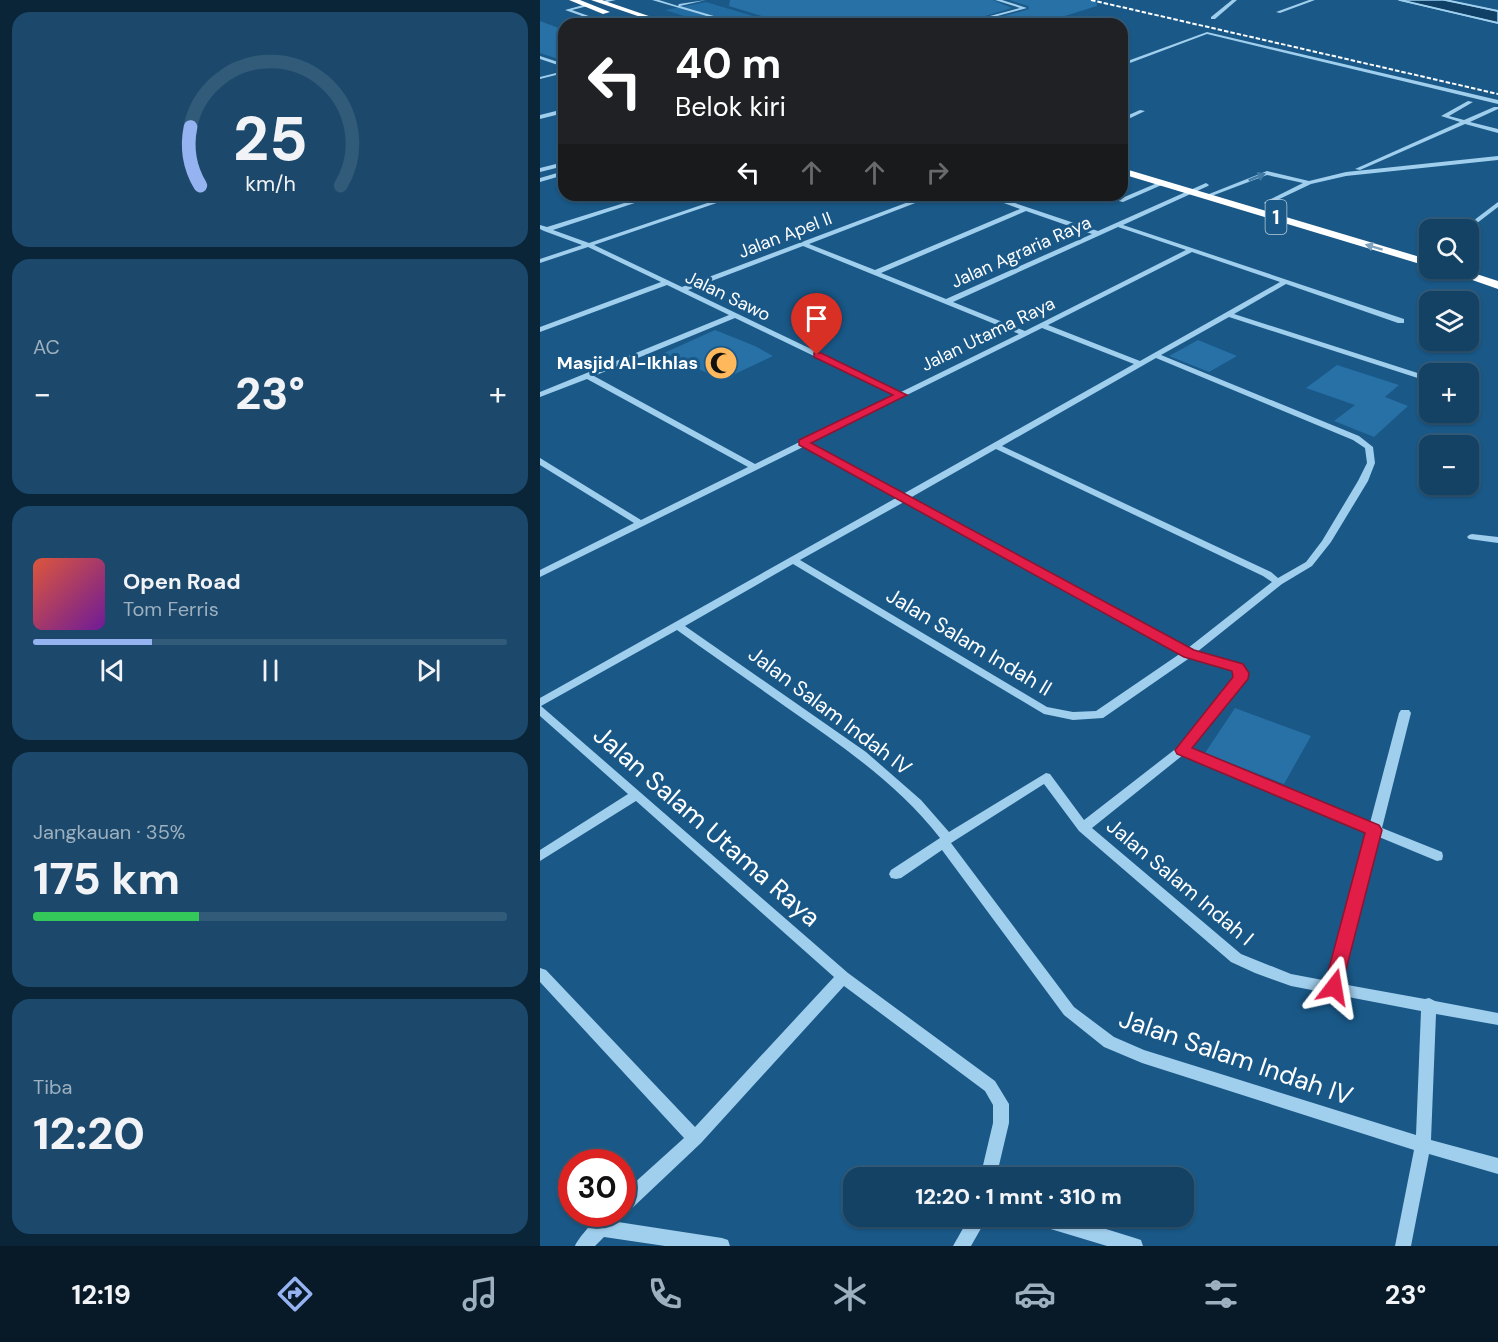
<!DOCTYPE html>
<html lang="id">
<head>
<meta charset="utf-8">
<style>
	body { margin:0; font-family:"DM Sans",sans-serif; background:#1c496b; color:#f1f3f6; height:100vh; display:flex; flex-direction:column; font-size:22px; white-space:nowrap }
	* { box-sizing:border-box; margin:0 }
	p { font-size:20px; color:#9db0bf }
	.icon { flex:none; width:33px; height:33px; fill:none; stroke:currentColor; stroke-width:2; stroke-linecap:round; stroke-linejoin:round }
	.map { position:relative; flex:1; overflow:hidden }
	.side { display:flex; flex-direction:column; gap:12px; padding:12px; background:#0a2438; width:540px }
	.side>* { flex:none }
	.hud { position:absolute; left:18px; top:18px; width:570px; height:183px; border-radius:18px; box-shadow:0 2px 4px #0004,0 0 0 2px #325b79; background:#202124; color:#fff; overflow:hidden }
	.controls { position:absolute; left:879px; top:219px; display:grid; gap:12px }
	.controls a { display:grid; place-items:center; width:60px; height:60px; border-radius:12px; background:#134265; box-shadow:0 2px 4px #0004,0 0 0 2px #325b79; font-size:30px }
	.speed { position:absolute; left:18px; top:1149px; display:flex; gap:12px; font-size:30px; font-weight:700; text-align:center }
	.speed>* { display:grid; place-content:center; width:78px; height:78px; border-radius:50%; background:#134265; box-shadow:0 2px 4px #0004,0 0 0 2px #325b79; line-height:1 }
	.speed .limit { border:9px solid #d22; background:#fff; color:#111 }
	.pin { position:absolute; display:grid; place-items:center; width:51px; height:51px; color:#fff; margin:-62px -26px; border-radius:50% 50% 50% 0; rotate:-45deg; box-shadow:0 0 6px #0007 }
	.pin .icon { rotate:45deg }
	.me { position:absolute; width:66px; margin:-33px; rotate:14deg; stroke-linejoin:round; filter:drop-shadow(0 0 4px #0008) }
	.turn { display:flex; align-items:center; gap:21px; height:126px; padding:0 18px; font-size:27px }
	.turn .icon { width:78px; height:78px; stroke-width:2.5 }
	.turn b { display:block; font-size:42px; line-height:51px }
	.lanes { display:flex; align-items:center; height:57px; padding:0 18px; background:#0003; justify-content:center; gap:30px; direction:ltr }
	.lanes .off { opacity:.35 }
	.big { font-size:45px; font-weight:800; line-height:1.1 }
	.side .tile { flex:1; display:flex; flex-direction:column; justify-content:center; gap:9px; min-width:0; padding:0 21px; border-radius:18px; background:#1c496b }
	.side .dial { align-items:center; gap:0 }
	.dial svg { height:156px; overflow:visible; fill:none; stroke:#325b79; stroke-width:7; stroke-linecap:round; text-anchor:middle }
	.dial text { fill:#f1f3f6; stroke:none }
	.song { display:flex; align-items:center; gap:18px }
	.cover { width:72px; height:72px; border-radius:9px; background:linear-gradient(135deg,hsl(10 70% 55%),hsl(280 70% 35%)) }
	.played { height:6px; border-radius:3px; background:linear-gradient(90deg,#95b2f1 25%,#325b79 25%) }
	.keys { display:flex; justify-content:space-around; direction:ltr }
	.heat { display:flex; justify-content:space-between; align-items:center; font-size:33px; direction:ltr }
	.charge { height:9px; border-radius:4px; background:linear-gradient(90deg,#34c759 35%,#325b79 0) }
	.trip { position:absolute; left:303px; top:1167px; width:351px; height:60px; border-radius:18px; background:#134265; box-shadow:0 2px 4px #0004,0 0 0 2px #325b79; font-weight:800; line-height:60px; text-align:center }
	.menu { display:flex; height:96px; justify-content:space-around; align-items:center; background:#081a28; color:#9db0bf }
	.menu .icon { width:42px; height:42px }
	.menu .active { color:#95b2f1 }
	.menu b { font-size:27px; color:#f1f3f6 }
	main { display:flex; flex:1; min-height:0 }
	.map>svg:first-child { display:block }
	.green { fill:#226ca1 }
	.water { fill:#104065; stroke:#93cbef; stroke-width:1.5 }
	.building { fill:#2771a6 }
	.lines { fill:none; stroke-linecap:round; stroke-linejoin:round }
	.minor { fill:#a0ceed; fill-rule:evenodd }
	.highway { fill:#fff; fill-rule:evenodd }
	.rail { stroke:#fff; stroke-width:2; stroke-dasharray:4.5 2; stroke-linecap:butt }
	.oneway { fill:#427ba6 }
	.oneway2 { fill:#80a3bd }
	.route { fill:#e11d48; stroke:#92132f; stroke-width:1.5 }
	.labels { text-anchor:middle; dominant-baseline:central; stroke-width:6; stroke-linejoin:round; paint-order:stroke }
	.far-street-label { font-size:18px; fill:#fff; stroke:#195887 }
	.far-poi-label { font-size:18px; font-weight:bold; fill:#fff; stroke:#195887; text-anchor:end }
	.shield { fill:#195887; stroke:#bacddb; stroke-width:1.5 }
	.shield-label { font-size:20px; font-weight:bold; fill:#fff }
	.street-label { font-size:21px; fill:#fff; stroke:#195887 }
	.near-street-label { font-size:26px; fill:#fff; stroke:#195887 }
</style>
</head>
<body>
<main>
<section class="side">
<div class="tile dial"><svg viewBox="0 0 100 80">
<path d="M14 69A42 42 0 1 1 86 69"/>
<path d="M14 69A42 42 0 0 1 9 39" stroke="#95b2f1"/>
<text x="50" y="56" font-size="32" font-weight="700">25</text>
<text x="50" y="72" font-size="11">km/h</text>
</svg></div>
<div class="tile"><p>AC</p>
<div class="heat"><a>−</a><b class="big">23°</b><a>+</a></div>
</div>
<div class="tile">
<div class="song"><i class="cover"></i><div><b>Open Road</b><p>Tom Ferris</p></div></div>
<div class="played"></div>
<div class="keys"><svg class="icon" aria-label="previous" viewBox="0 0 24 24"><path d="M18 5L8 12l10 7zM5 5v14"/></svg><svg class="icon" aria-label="pause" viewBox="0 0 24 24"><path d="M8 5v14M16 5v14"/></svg><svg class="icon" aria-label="next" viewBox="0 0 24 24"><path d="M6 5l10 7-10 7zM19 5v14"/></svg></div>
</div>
<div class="tile"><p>Jangkauan · 35%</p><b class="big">175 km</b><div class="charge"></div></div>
<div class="tile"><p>Tiba</p><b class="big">12:20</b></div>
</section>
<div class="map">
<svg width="958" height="1246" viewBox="0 0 958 1246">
	<rect width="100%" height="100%" fill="#195887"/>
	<path class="green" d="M166,2L240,24H169L125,10Z"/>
	<path class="water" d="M859,0H904L958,11V23Z"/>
	<g class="building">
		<path d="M190,0H453L472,8L418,24H248L189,6Z"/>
		<path d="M469,0H556L557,6L499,24H436L489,9L488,6Z"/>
		<path d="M0,21L24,30V61L0,53Z"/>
		<path d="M175,330L215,346L233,356L182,380L124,353Z"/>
		<path d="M658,340L697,356L669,372L629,356Z"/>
		<path d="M797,365L859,385L845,397L868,406L834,437L794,421L815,405L766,388Z"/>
		<path d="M695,708L771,736L744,784L665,753Z"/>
	</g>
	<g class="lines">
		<g class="minor">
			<path d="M67,0H76L62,3L60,2Z"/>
			<path d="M112,0H119L138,6L139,4L166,0L140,6L201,24H194Z"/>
			<path d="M455,0H462L487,8L427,24H420L480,8Z"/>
			<path d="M692,0H697L675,19H671V17Z"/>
			<path d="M769,0H775L740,13L736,12Z"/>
			<path d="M857,0H864L958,22V24Z"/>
			<path d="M902,0H910L958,10V12Z"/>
			<path d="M47,4L48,6L32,10L71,24H65L25,10Z"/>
			<path d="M90,20L92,22L74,24V23Z"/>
			<path d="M667,32L958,100V104L667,34L582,66V63Z"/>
			<path d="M0,56L24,64V67L0,59Z"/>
			<path d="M24,71V73L0,79V77Z"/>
			<path d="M928,101L933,102L909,116L924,120L954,107H958V109L930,122L958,129V133L925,124L820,170L815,169L920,122L901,116Z"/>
			<path d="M24,109V113L0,119V115Z"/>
			<path d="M600,110L605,111L582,122V118Z"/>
			<path d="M958,156V160L806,176L771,184L727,205L724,203L725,202L763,183L727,175L669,197L664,196L727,171L769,181L806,172Z"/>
			<path d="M24,162V166L0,172V168Z"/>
			<path d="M24,171V175L0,182V178Z"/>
			<path d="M622,181L624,182V184L583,202L554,195H567L582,198Z"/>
			<path d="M666,183L669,185L668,186L583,225L864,319V323H858L746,284L694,314L890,377V382L689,317L621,355L819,436L833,447L835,463L828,481L791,542L772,566L742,584L657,652L702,664L708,673L704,682L650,749L830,823L859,713L861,710H869L871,713L842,828L902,852L903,856L902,860L897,861L839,837L802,984L885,999L889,998L895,1001L958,1013V1025L896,1014L891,1140L958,1158V1174L889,1154L871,1246H855L874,1150L602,1063L564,1047L524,1015L402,850L361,878L356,879L351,878L349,874L351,870L400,838C358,784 302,746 246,707C210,681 173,656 137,630L1,706L308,973L455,1081L469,1104V1123L456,1178H440L453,1123V1105L445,1091L304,986L161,1143L88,1212L83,1214L78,1222L182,1238L188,1240L190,1246H125L64,1237L55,1246H35C38,1238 56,1218 63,1214C68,1212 77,1214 82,1214V1194L144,1138L0,982V968L6,970L155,1127L294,977L96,801L0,861V850L88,794L0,716V698L356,498L263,447L0,577V570L94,523L0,465V458L101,520L208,467L47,379L0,397V392L189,315L127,285L0,332V327L121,282L48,247L0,263V259L42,245L4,231L0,229V225L7,227L110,195H119L13,230L49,243L191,195H200L54,245L142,287L387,195H396L269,244L335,270L480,209L442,195H451L558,231ZM486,211L552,234L406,299L341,273ZM578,227L646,250L485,331L413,302ZM263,246L479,334L361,392L148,290ZM652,252L740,282L600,361L508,325ZM195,318L355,395L215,464L54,376ZM502,328L594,364L363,494L270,443ZM616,358L813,440L825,448L827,463L818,481L782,541L766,562L738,578L731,572L462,446ZM456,449L723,576L732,582L648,648L370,498ZM364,502L641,653L556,711L533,712L507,707L260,560ZM253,564L504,714L533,720L563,718L651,657L694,670L696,673L695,678L638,747L544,820L510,774L506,773L409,832L381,800L326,752L145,626ZM643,755L828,832L788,981L751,974L701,954L552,828ZM504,784L539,831L691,962L715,973L751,986L881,1011L876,1135L604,1050L574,1037L534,1007L411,843Z"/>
			<path d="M958,202V207L928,230H921Z"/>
			<path d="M932,534L958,537V543L929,539L927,537L929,535Z"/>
			<path d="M430,1216H448L431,1246H413Z"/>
			<path d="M486,1216H524L595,1238L601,1240L603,1246H567L494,1224L488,1222Z"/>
		</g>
		<g class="highway">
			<path d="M29,0H40L70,12L63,14Z"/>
			<path d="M51,0H62L132,24H121Z"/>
			<path d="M582,168L890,260V267L582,174Z"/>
			<path d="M898,268H918L958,281V289Z"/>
		</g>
		<path class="rail" d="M551,0L958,94"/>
	</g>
	<defs><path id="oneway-solid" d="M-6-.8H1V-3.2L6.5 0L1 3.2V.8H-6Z" transform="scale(1.5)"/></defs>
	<use class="oneway" href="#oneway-solid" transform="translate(717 177) rotate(-22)"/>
	<use class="oneway2" href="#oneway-solid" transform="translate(834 247) rotate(-163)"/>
	<path class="route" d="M274,353H281L367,395L271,443L654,650L703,664L709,673L708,679L652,748L839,825L842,830L800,993L794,995L787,993L784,987L825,833L637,754L635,750L693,677L692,671L644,657L259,445V440L353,395L274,357Z"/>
	<defs>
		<symbol id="mosque-disc" viewBox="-11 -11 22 22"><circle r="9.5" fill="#ffb95c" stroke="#195887"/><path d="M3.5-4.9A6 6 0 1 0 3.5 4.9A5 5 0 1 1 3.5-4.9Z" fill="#111"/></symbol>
	</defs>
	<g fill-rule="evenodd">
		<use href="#mosque-disc" x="162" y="344" width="38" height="38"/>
	</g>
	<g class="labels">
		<g class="far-street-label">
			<text transform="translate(245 235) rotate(-21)">Jalan Apel II</text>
			<text transform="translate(481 252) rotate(-24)">Jalan Agraria Raya</text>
			<text transform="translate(188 296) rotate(26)">Jalan Sawo</text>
			<text transform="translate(448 334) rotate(-26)">Jalan Utama Raya</text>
		</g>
		<g class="far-poi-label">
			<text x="158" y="363">Masjid Al-Ikhlas</text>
		</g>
		<rect class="shield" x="725.5" y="200" width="21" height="34" rx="4.5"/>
		<g class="shield-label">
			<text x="736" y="217">1</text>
		</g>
		<g class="street-label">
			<text transform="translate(429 642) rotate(31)">Jalan Salam Indah II</text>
			<text transform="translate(290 711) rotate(37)">Jalan Salam Indah IV</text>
			<text transform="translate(640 882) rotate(40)">Jalan Salam Indah I</text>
		</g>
		<g class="near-street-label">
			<text transform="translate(167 826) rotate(41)">Jalan Salam Utama Raya</text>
			<text transform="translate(696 1057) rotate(19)">Jalan Salam Indah IV</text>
		</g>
	</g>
</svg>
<div class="controls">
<a><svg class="icon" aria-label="search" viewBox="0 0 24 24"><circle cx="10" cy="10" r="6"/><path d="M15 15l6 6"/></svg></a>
<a><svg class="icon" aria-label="layers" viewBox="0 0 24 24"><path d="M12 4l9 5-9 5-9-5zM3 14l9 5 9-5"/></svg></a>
<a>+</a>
<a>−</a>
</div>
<div class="speed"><div class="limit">30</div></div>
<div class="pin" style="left:277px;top:355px;background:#d93025"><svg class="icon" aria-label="arrive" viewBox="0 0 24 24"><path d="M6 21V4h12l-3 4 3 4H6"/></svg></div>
<svg class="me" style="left:794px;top:987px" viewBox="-20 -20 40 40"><path d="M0-17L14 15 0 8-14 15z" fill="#e11d48" stroke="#fff" stroke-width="4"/></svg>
<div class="trip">12:20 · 1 mnt · 310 m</div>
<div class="hud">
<div class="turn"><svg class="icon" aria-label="left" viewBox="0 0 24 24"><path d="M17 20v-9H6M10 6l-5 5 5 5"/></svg><div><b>40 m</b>Belok kiri</div></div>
<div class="lanes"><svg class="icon" aria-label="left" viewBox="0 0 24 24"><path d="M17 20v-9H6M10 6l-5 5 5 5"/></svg><svg class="icon off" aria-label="ahead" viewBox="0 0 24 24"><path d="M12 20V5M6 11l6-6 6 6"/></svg><svg class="icon off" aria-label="ahead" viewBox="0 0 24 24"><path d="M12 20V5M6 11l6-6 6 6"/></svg><svg class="icon off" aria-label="right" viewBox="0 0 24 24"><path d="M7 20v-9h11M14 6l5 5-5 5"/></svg></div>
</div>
</div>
</main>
<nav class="menu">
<b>12:19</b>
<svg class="icon active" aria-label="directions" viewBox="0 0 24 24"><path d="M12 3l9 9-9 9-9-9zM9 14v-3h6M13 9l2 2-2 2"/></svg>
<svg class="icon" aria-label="music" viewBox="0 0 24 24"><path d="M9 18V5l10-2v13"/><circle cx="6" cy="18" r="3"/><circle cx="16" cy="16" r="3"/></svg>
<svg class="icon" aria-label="phone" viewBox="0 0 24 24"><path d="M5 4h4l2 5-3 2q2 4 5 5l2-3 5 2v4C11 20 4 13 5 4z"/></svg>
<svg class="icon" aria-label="climate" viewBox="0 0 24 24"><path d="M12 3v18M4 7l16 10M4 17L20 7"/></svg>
<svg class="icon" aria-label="car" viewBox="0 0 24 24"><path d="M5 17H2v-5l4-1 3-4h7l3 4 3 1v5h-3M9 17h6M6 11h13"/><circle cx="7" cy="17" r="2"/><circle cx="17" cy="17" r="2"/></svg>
<svg class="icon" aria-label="filters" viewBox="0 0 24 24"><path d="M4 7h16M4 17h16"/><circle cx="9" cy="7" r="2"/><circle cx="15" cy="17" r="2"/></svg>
<b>23°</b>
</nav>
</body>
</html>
